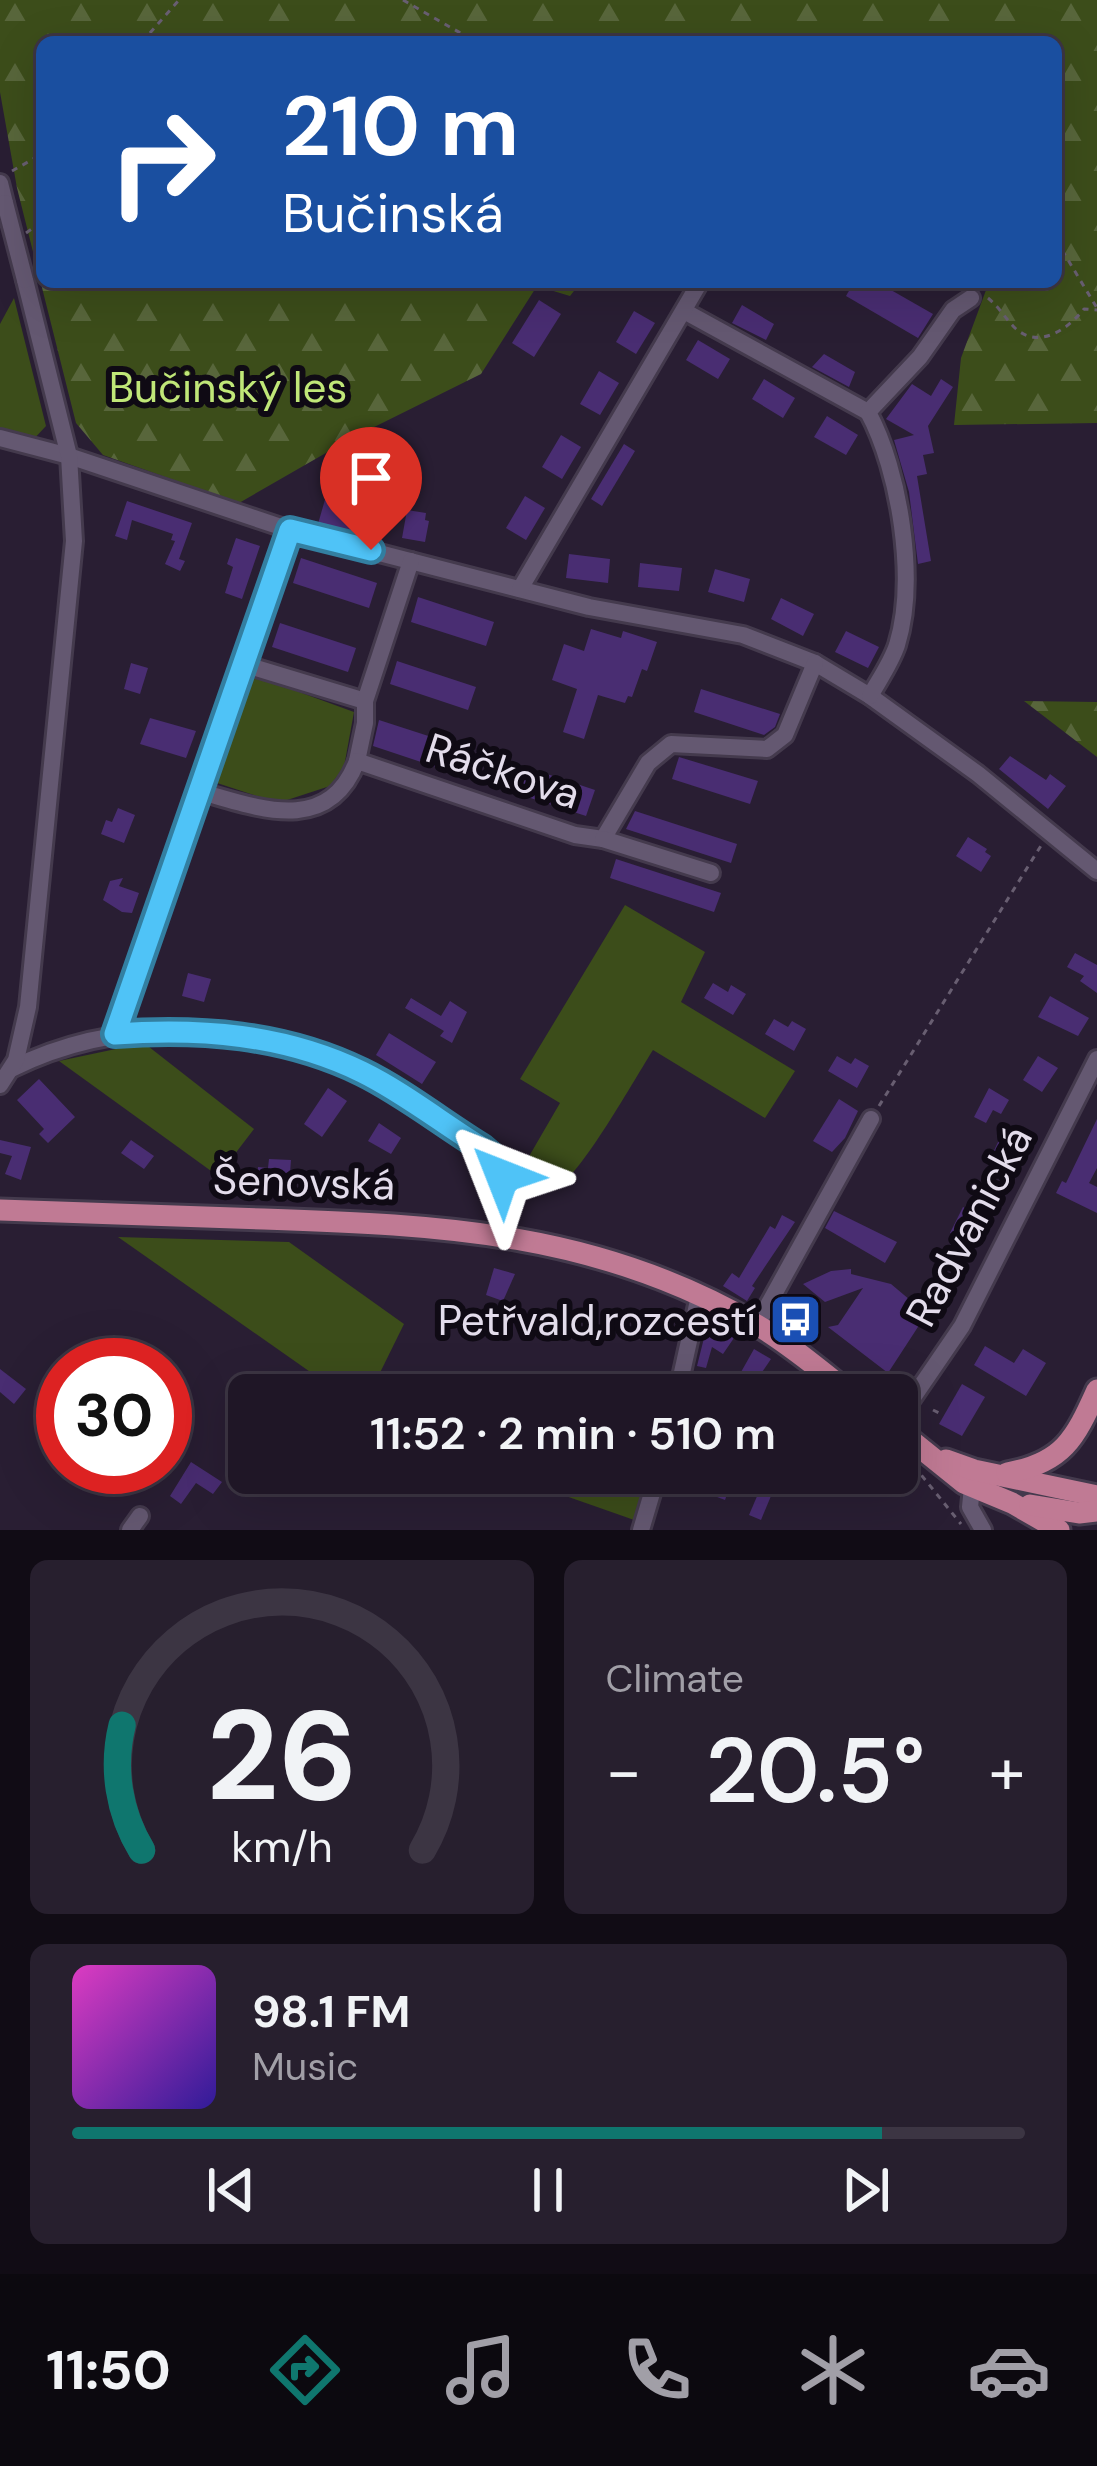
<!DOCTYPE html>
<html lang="en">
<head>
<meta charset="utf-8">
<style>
	body { margin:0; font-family:"DM Sans",sans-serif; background:#271f2e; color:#f1f3f6; height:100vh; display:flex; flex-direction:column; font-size:45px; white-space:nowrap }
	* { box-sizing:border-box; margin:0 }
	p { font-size:39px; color:#a19fa7 }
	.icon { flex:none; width:66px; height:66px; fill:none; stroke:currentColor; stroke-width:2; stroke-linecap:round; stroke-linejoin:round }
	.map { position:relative; height:1530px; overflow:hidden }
	.sheet { display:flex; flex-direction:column; gap:30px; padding:30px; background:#110c15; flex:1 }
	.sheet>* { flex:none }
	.hud { position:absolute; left:36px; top:36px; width:1026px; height:252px; border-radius:18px; box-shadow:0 12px 48px #0002,0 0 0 3px #3c3543; background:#1a4fa0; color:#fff; overflow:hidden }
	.speed { position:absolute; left:36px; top:1338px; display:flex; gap:24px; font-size:60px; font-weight:700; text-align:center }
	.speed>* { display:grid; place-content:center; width:156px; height:156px; border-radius:50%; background:#1f1626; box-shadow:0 12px 48px #0002,0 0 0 3px #3c3543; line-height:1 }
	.speed .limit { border:18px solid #d22; background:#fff; color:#111 }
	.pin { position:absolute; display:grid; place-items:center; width:102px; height:102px; color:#fff; margin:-123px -51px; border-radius:50% 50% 50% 0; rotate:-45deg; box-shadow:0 0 12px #0007 }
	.pin .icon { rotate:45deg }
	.me { position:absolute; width:132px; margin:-66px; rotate:315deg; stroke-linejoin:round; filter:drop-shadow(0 0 9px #0008) }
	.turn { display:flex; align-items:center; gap:42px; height:252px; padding:0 48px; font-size:54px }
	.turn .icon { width:156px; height:156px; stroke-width:2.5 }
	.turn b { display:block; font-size:84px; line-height:102px }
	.big { font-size:90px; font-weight:600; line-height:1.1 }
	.sheet .card { flex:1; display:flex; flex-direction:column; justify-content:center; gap:18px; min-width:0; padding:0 42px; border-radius:18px; background:#271f2e }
	.sheet .dial { align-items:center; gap:0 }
	.dial svg { height:312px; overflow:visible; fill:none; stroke:#3c3543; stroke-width:7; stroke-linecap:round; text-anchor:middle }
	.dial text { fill:#f1f3f6; stroke:none }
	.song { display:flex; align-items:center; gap:36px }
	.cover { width:144px; height:144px; border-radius:18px; background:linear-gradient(135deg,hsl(310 70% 55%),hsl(250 70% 35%)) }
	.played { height:12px; border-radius:6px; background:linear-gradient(90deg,#0f766e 85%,#3c3543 85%) }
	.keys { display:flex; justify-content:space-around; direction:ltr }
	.heat { display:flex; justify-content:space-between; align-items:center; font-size:66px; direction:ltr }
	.sheet .tiles { flex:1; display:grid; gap:30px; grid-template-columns:1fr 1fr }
	.card:last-child { grid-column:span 2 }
	.trip { position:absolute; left:228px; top:1374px; width:690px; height:120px; border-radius:18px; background:#1f1626; box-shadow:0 12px 48px #0002,0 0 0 3px #3c3543; font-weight:600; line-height:120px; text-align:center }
	.tab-bar { display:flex; height:192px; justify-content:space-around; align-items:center; background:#0c090f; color:#a19fa7 }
	.tab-bar .icon { width:84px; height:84px }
	.tab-bar .current { color:#0f766e }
	.tab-bar b { font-size:54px; color:#f1f3f6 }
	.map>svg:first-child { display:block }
	.green { fill:#3c4d1a }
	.forest { fill:url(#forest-firs) }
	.building { fill:#492d72 }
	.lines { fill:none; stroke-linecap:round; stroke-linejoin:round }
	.minor-casing { stroke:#443a4d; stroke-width:22 }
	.major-casing { stroke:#443a4d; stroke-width:27 }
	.path { stroke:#685e71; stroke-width:3; stroke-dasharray:6 6; stroke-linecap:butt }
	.minor { stroke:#645871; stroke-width:16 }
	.major { stroke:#c07a94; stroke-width:21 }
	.minor-bridge-casing { stroke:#443a4d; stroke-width:22; stroke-linecap:butt }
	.minor-bridge { stroke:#645871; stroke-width:16 }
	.route-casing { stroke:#337fa1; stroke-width:30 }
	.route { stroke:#4fc3f7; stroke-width:21 }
	.labels { text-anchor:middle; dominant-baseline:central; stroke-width:12; stroke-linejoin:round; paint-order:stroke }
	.park-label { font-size:42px; fill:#c0e778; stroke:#0f0a14 }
	.street-label { font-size:42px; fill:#e3dceb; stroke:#0f0a14 }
	.poi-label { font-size:42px; fill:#e3dceb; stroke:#0f0a14; text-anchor:end }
</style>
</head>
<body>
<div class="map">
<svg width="1097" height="1530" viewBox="0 0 1097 1530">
	<defs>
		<pattern id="forest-firs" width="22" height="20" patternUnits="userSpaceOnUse" patternTransform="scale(3)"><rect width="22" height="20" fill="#3c4d1a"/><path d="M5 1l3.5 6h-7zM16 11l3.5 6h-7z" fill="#58663b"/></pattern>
	</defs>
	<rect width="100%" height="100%" fill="#291e33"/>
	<g class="green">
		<path d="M14,298L46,426L30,443L0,434V324Z"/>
		<path d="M250,674L354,712L344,767L330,786L278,803L214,782Z"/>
		<path d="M625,905L705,952L681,1002L795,1071L765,1118L653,1050C637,1075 578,1180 557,1186L524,1165L560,1103L520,1079Z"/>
		<path d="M144,1043L254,1129L218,1176L59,1061Z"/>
		<path d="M118,1237L289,1242L404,1324L369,1395H343Z"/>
		<path d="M525,1473H651L637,1521L523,1481Z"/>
	</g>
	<g class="forest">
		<path d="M0,0H1097V423L954,425L961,358L989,282H1056V42H42V282H581L570,296L537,286L481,374L352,438L239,503L103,455L76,423L17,188L0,92Z"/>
		<path d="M1024,701L1097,702V757Z"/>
	</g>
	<g class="building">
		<path d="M854,282H877L933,314L918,338L846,296Z"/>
		<path d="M539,300L561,314L534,357L512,343Z"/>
		<path d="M742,305L774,324L766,340L732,323Z"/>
		<path d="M634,311L655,323L636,354L616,342Z"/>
		<path d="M698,340L730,359L718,379L686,360Z"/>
		<path d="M824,354L855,372L849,387L812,367Z"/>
		<path d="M599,371L619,383L600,415L580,404Z"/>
		<path d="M764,379L795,398L783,418L752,399Z"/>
		<path d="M941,379L953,387L928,426L934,453L923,455L927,474L917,476L931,561L918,564L909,492L894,440L914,435L886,419L912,384L931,396Z"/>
		<path d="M827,416L858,435L846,455L814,437Z"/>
		<path d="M561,435L581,447L562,479L542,467Z"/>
		<path d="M624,444L635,451L602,506L591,499Z"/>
		<path d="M332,475L343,479L335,509L360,514L356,533L318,524Z"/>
		<path d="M525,496L545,508L526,540L506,528Z"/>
		<path d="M127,501L192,523L179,559L185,561L180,571L165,564L175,541L171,540L173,534L132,520L127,540L115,536Z"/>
		<path d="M407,510L426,513L425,520L429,521L425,542L402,538Z"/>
		<path d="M236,538L260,546L242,599L225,593L233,567L227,564Z"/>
		<path d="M569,554L610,559L608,583L566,578Z"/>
		<path d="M301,558L377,583L369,608L293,583Z"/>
		<path d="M640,563L682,568L679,591L638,587Z"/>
		<path d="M715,569L750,579L744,602L708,592Z"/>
		<path d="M418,597L494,622L486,646L411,622Z"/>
		<path d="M781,598L814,614L803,636L771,619Z"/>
		<path d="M280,623L356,648L348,672L272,647Z"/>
		<path d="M591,629L621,638L623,631L657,642L647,671L642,669L632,697L628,696L625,703L598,695L584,739L563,732L577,689L552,680L564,644L584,651Z"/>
		<path d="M846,631L879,647L868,668L835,652Z"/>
		<path d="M397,661L476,687L468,710L390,684Z"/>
		<path d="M131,663L148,668L140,694L124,689Z"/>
		<path d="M701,689L780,714L775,727L764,735L694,712Z"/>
		<path d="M150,718L196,731L186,758L140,744Z"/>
		<path d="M379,720L450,743L442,769L373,746Z"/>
		<path d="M1010,756L1046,780L1050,774L1066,786L1048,809L999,769Z"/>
		<path d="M679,757L758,781L750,804L672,779Z"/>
		<path d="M523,766L595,790L586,816L515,793Z"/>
		<path d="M118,808L135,815L124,843L101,834L106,820L112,822Z"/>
		<path d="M635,811L737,844L731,863L626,829Z"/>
		<path d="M968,837L987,849L985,852L991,856L981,872L956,856Z"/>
		<path d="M616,859L721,893L714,912L610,878Z"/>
		<path d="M123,878L119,886L139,893L132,913L122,912L103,900L110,881Z"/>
		<path d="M1075,953L1097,965V993L1080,981L1084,976L1067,967Z"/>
		<path d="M188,973L211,979L204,1002L182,996Z"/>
		<path d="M713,983L728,992L731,985L746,994L733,1015L704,998Z"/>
		<path d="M1050,996L1089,1018L1078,1036L1038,1017Z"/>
		<path d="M411,998L441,1016L450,1001L467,1012L452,1043L440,1036L444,1031L405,1008Z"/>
		<path d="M774,1019L788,1027L792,1021L806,1029L794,1051L765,1034Z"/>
		<path d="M389,1033L436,1062L422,1084L376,1055Z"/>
		<path d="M837,1056L851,1064L855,1058L869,1066L857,1088L828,1071Z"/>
		<path d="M1038,1056L1058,1068L1042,1092L1023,1080Z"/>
		<path d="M39,1079L75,1117L48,1143L39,1134L44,1129L17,1100Z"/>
		<path d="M328,1088L347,1101L322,1137L304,1124Z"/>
		<path d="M989,1088L1009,1100L1001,1114L993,1110L986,1123L974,1117Z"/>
		<path d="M839,1099L858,1111L845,1138L832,1152L813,1141Z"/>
		<path d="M1097,1119V1168L1089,1183L1097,1187V1213L1056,1193L1062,1181L1066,1183Z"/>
		<path d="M379,1123L401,1138L391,1154L368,1141Z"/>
		<path d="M1000,1138L1020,1147L1010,1169L989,1161Z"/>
		<path d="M0,1140L31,1147L21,1180L5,1174L12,1156L0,1153Z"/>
		<path d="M131,1140L154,1156L144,1169L121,1153Z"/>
		<path d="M269,1159L291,1160L290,1173H282L281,1182L257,1181L258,1167L268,1168Z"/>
		<path d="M963,1207L982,1217L969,1243L950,1233Z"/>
		<path d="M834,1211L897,1242L885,1263L825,1228Z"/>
		<path d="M782,1215L795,1222L752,1286L755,1288L747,1301L723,1286L732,1273L739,1278L770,1226L775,1229Z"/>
		<path d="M494,1268L515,1274L503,1301L486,1295Z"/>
		<path d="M851,1269V1274L891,1284L910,1300L911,1298L929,1310L888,1373L828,1327L838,1325L863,1288L825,1302L803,1284L831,1271Z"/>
		<path d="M709,1318L736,1335L723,1354L712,1347L706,1368L697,1366Z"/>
		<path d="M985,1346L1014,1363L1023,1349L1046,1363L1026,1396L974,1365Z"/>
		<path d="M754,1349L771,1359L750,1390L736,1381Z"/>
		<path d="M0,1369L26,1389L14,1404L0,1392Z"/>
		<path d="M962,1384L985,1397L962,1436L939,1424Z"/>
		<path d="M191,1462L222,1482L213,1494L196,1483L181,1504L170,1496Z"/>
		<path d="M711,1473L733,1477L725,1500L704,1492Z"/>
		<path d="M764,1480L776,1484L761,1520L749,1515Z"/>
	</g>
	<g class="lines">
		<defs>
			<g id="minor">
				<path d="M0,183L5,203"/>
				<path d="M684,311L868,412"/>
				<path d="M0,438L69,456L290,530L589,607L743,635L815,663L870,696L978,774L1097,871"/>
				<path d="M520,589L700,282"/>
				<path d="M243,664L365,701"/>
				<path d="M870,696C879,680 891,663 897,645C917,580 900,471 868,412L920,357L953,310L971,298"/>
				<path d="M357,761L365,723V701L411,561"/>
				<path d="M198,791C256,807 328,837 357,761L575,835L603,839L648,763L671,744L767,749L785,735L815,663"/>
				<path d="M603,839L711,873"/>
				<path d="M115,1034L290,530"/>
				<path d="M11,1069C119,1015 254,1020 362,1072C385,1083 404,1099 425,1112C448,1128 474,1140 495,1159L502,1176L500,1233"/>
				<path d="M0,1085L16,1060L28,1007L74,541L69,456L25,280"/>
				<path d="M757,1325L871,1119"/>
				<path d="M677,1395L699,1296"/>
				<path d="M897,1421L962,1326L1097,1059"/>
				<path d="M973,1477L970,1507L983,1530"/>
				<path d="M130,1530L140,1516"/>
				<path d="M641,1530L658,1473"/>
			</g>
			<g id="major">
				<path d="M0,1210C88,1213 176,1216 264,1219C442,1225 598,1232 757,1325C791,1345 821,1371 852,1395"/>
				<path d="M897,1429L964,1483L1012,1503L1059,1530"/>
				<path d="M946,1460L974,1470L1097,1496"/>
				<path d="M1007,1473C1063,1463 1075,1439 1097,1390"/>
				<path d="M1030,1505L1079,1513L1097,1511"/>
			</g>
		</defs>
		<use href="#minor" class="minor-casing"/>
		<use href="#major" class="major-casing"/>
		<g class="path">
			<path d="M403,0L476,42"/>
			<path d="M142,42L179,0"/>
			<path d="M12,171L42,154"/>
			<path d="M26,233L42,222"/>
			<path d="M1056,240L1097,308"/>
			<path d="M988,298C999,307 1005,318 1015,328C1039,350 1068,329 1084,309L1097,310"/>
			<path d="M879,1106L1042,844"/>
			<path d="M933,1410L939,1413"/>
			<path d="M914,1466L961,1524"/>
		</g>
		<use href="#minor" class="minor"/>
		<use href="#major" class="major"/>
		<defs>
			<path id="minor-bridge" d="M5,203L25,280"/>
		</defs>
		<use href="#minor-bridge" class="minor-bridge-casing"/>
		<use href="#minor-bridge" class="minor-bridge"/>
	</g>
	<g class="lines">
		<defs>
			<path id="route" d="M371,550L290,530L115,1034C200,1028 284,1034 362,1072C403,1092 442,1123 481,1147L495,1159L502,1176"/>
		</defs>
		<use href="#route" class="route-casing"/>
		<use href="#route" class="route"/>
	</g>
	<defs>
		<symbol id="bus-square" viewBox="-11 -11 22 22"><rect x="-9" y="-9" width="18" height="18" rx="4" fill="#1a4fb4" stroke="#0f0a14"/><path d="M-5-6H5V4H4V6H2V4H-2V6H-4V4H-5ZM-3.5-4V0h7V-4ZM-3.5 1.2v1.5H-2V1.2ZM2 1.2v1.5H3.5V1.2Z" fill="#fff"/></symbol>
	</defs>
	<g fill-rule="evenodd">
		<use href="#bus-square" x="766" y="1290" width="59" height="59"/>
	</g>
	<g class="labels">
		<g class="park-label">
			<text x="228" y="387">Bučinský les</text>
		</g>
		<g class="street-label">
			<text transform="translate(503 771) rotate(18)">Ráčkova</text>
			<text transform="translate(304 1182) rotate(2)">Šenovská</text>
			<text transform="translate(969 1226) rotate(-62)">Radvanická</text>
		</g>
		<g class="poi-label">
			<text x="756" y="1320">Petřvald,rozcestí</text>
		</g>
	</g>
</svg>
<div class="speed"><div class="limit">30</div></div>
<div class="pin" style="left:371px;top:550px;background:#d93025"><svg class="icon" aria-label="arrive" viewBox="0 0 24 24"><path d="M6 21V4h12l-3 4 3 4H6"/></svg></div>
<svg class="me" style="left:502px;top:1176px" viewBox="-20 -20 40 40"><path d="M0-17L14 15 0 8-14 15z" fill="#4fc3f7" stroke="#fff" stroke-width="4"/></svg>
<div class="trip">11:52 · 2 min · 510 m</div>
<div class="hud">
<div class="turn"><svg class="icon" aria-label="right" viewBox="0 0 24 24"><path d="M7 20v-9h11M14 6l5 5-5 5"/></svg><div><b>210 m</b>Bučinská</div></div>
</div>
</div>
<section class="sheet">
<div class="tiles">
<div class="card dial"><svg viewBox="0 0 100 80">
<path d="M14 69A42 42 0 1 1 86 69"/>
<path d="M14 69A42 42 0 0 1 9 37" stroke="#0f766e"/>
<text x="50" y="56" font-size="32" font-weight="700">26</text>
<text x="50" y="72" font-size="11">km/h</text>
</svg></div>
<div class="card"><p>Climate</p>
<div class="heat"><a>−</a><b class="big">20.5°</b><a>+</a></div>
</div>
<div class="card">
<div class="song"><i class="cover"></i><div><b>98.1 FM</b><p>Music</p></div></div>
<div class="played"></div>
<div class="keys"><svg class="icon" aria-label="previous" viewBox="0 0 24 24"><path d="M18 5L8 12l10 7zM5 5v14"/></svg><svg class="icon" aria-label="pause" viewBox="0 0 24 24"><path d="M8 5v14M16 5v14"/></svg><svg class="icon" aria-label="next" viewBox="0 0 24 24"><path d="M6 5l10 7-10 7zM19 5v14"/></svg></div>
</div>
</div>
</section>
<nav class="tab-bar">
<b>11:50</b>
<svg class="icon current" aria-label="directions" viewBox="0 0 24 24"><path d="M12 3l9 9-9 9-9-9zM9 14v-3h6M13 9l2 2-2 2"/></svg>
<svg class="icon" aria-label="music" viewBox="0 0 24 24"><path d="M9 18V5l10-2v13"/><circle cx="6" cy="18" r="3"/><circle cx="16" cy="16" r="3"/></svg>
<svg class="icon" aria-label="phone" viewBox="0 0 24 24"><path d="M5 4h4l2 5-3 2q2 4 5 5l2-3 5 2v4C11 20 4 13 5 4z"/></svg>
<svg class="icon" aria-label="climate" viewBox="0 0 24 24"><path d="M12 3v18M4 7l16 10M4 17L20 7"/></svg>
<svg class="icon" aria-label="car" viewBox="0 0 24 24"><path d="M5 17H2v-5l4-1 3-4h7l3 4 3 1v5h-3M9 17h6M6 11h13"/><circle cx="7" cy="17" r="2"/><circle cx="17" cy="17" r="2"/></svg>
</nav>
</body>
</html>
